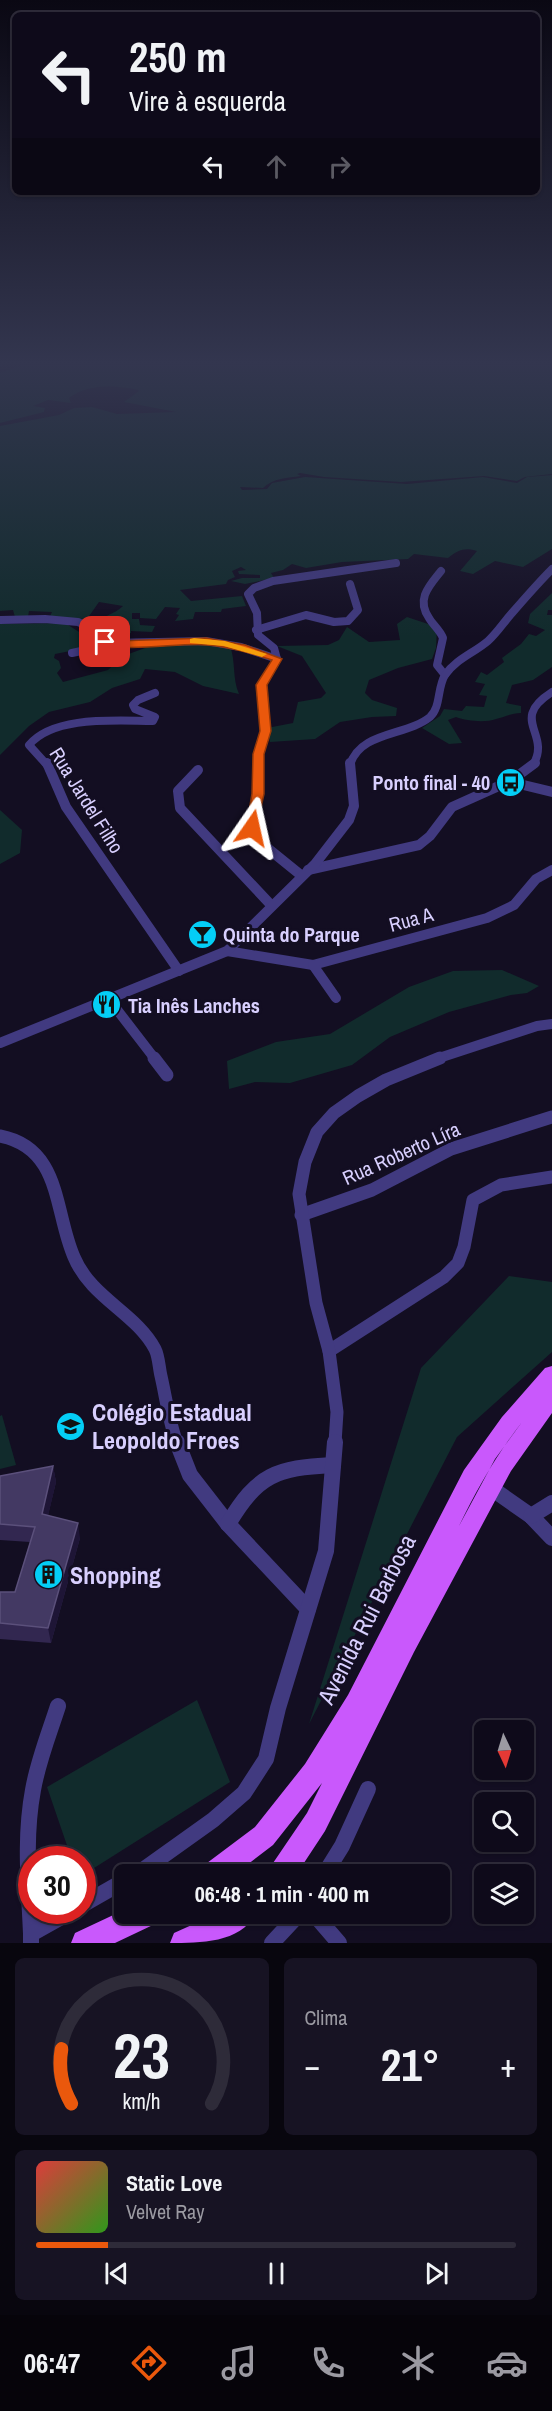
<!DOCTYPE html>
<html lang="pt">
<head>
<meta charset="utf-8">
<style>
	body { margin:0; font-family:"Archivo Narrow",sans-serif; background:#171323; color:#f1f3f6; height:100vh; display:flex; flex-direction:column; font-size:22px; white-space:nowrap }
	* { box-sizing:border-box; margin:0 }
	p { font-size:20px; color:#9b9aa2 }
	.icon { flex:none; width:33px; height:33px; fill:none; stroke:currentColor; stroke-width:2; stroke-linecap:round; stroke-linejoin:round }
	.map { position:relative; height:1943px; overflow:hidden }
	.details { display:flex; flex-direction:column; gap:15px; padding:15px; background:#08060e; flex:1 }
	.details>* { flex:none }
	.guide { position:absolute; left:12px; top:12px; width:528px; height:183px; border-radius:9px; box-shadow:0 2px 4px #0004,0 0 0 2px #2e2b39; background:#0e0a1a; color:#f1f3f6; overflow:hidden }
	.needle { width:39px; rotate:176deg }
	.buttons { position:absolute; left:474px; top:1720px; display:grid; gap:12px }
	.buttons a { display:grid; place-items:center; width:60px; height:60px; border-radius:9px; background:#0e0a1a; box-shadow:0 2px 4px #0004,0 0 0 2px #2e2b39; font-size:30px }
	.speed { position:absolute; left:18px; top:1846px; display:flex; gap:12px; font-size:30px; font-weight:700; text-align:center }
	.speed>* { display:grid; place-content:center; width:78px; height:78px; border-radius:50%; background:#0e0a1a; box-shadow:0 2px 4px #0004,0 0 0 2px #2e2b39; line-height:1 }
	.speed .limit { border:9px solid #d22; background:#fff; color:#111 }
	.pin { position:absolute; display:grid; place-items:center; width:51px; height:51px; color:#fff; margin:-26px; border-radius:12px; box-shadow:0 3px 9px #0006 }
	.me { position:absolute; width:66px; margin:-33px; rotate:11deg; stroke-linejoin:round; filter:drop-shadow(0 0 4px #0008) }
	.turn { display:flex; align-items:center; gap:21px; height:126px; padding:0 18px; font-size:27px }
	.turn .icon { width:78px; height:78px; stroke-width:2.5 }
	.turn b { display:block; font-size:42px; line-height:51px }
	.lanes { display:flex; align-items:center; height:57px; padding:0 18px; background:#0003; justify-content:center; gap:30px; direction:ltr }
	.lanes .off { opacity:.35 }
	.big { font-size:45px; font-weight:800; line-height:1.1 }
	.details .tile { flex:1; display:flex; flex-direction:column; justify-content:center; gap:9px; min-width:0; padding:0 21px; border-radius:9px; background:#171323 }
	.details .dial { align-items:center; gap:0 }
	.dial svg { height:156px; overflow:visible; fill:none; stroke:#2e2b39; stroke-width:7; stroke-linecap:round; text-anchor:middle }
	.dial text { fill:#f1f3f6; stroke:none }
	.song { display:flex; align-items:center; gap:18px }
	.cover { width:72px; height:72px; border-radius:9px; background:linear-gradient(135deg,hsl(0 70% 55%),hsl(110 70% 35%)) }
	.played { height:6px; border-radius:3px; background:linear-gradient(90deg,#ea580c 15%,#2e2b39 15%) }
	.keys { display:flex; justify-content:space-around; direction:ltr }
	.heat { display:flex; justify-content:space-between; align-items:center; font-size:33px; direction:ltr }
	.details .tiles { flex:1; display:grid; gap:15px; grid-template-columns:1fr 1fr }
	.tile:last-child { grid-column:span 2 }
	.trip { position:absolute; left:114px; top:1864px; width:336px; height:60px; border-radius:9px; background:#0e0a1a; box-shadow:0 2px 4px #0004,0 0 0 2px #2e2b39; font-weight:800; line-height:60px; text-align:center }
	.dock { display:flex; height:96px; justify-content:space-around; align-items:center; background:#06040a; color:#9b9aa2 }
	.dock .icon { width:42px; height:42px }
	.dock .active { color:#ea580c }
	.dock b { font-size:27px; color:#f1f3f6 }
	.map>svg:first-child { display:block }
	.green { fill:#112b2c }
	.lines { fill:none; stroke-linecap:round; stroke-linejoin:round }
	.street-far3 { stroke:#413a80; stroke-width:8 }
	.street-far2 { stroke:#413a80; stroke-width:10 }
	.street-far1 { stroke:#413a80; stroke-width:13 }
	.street { stroke:#413a80; stroke-width:16 }
	.primary { fill:#c958fc; fill-rule:evenodd }
	.wall { fill:#322750 }
	.shaded-wall { fill:#1e1536 }
	.building { fill:#433963; stroke:#5b507b; stroke-width:1.5 }
	.route { fill:#ea580c; stroke:#983908; stroke-width:1.5 }
	.slow { fill:#f59e0b }
	.labels { text-anchor:middle; dominant-baseline:central; stroke-width:6; stroke-linejoin:round; paint-order:stroke }
	.poi-label { font-size:20px; font-weight:bold; fill:#d8cffe; stroke:#130e22; text-anchor:start }
	.street-label { font-size:20px; fill:#d8cffe; stroke:#130e22 }
	.near-poi-label { font-size:24px; font-weight:bold; fill:#d8cffe; stroke:#130e22; text-anchor:start }
	.near-street-label { font-size:24px; fill:#d8cffe; stroke:#130e22 }
</style>
</head>
<body>
<div class="map">
<svg width="552" height="1943" viewBox="0 0 552 1943">
	<rect width="100%" height="100%" fill="#130e22"/>
	<g class="green">
		<path d="M23,365H552V474L525,477L517,481L484,476L401,482L324,477L300,473L297,474L301,476C288,478 273,478 263,488L240,487L242,490L267,489L272,483L305,477L407,484L483,477L517,483L527,477L552,475V549L523,567L495,561L473,574L460,571L477,551C465,547 458,550 448,558L414,554L408,559L342,562L306,568L292,564L283,570L271,573L274,578L245,584L231,581L242,578H260V575L239,574L238,571L246,570L241,567L232,571L235,577L228,580L226,584L180,590L191,601L242,596L246,606L222,609L221,612H195L193,619L175,621L179,615L176,614L180,608L165,607L156,619L140,618V613H132V619H139L140,625L155,626L152,632L131,631V633L104,636L92,626C101,615 113,616 123,606L99,602L87,619L49,618L52,612L29,611L28,617H15L13,610L0,611V426L59,415L74,408L92,407L117,414L176,412L124,402L139,391L138,390C115,385 88,384 69,398L71,403L48,400L33,406L45,408L44,412L0,423V373Z"/>
		<path d="M552,593V610H548L547,615H552V667L533,680L512,685L506,703L521,706V713C511,713 505,717 496,719C485,723 467,721 456,717L448,720L462,743L449,744L422,728L440,716L444,709L462,711L466,706L484,707L487,696L479,695L485,684L475,682L481,672L487,675L504,662L502,658L521,644L529,634L536,636L545,630L528,623L530,614Z"/>
		<path d="M407,617L437,627L436,648L432,659L398,668L369,680L365,693L372,700L397,708L396,716L372,717L340,722L315,739L270,742L267,728L293,723L298,702L321,698L326,693L302,656L277,646L328,645L339,640L347,627L369,642L400,640L397,624Z"/>
		<path d="M65,623L87,637L91,647L55,654L54,658L59,661L61,668L57,673L63,682L108,670L123,656L159,643L200,641L230,646C236,662 232,678 239,694L203,686L175,672L145,669L140,679L112,688L90,702L49,712L29,726L0,755V624Z"/>
		<path d="M0,810L22,830L20,853L0,864Z"/>
		<path d="M502,970L539,986L527,993L511,995L449,1012L390,1037L352,1065L290,1083L255,1082L229,1089L227,1061L276,1042L330,1034L409,987L453,971Z"/>
		<path d="M509,1276L552,1282V1352L457,1437L309,1724L421,1368Z"/>
		<path d="M2,1415L16,1465L0,1469V1416Z"/>
		<path d="M197,1700L230,1782L83,1875L82,1860H72L47,1787Z"/>
	</g>
	<g class="lines">
		<g class="street-far3">
			<path d="M441,571C429,586 416,599 429,618C433,625 440,630 443,638L437,665L445,675"/>
			<path d="M0,620L45,619L78,622L90,627L109,643L206,641L241,647L277,659"/>
			<path d="M256,630L306,615L334,622L348,621L358,610L350,584"/>
			<path d="M72,653L113,644"/>
			<path d="M47,765L29,745C54,715 117,721 153,721L155,717L135,709L133,705L138,700L155,693"/>
			<path d="M258,765V754L266,731L262,685L277,659L274,648L258,635L257,613L248,594L254,588L273,581L396,563"/>
			<path d="M350,765C360,731 407,736 430,717C441,707 437,688 445,675C456,659 474,653 488,641C497,633 504,622 512,613C525,598 538,583 552,569"/>
			<path d="M533,765C552,733 508,720 552,692"/>
		</g>
		<g class="street-far2">
			<path d="M47,763L66,807L179,971"/>
			<path d="M258,763V794L252,828L260,842L302,876"/>
			<path d="M198,770L178,791L180,808L271,905"/>
			<path d="M511,782L552,792"/>
			<path d="M308,870L419,845L430,836L452,807L512,780L535,763"/>
			<path d="M227,951L313,965L487,918L514,905L536,879L552,870"/>
			<path d="M313,965L336,998"/>
			<path d="M108,998L155,1059"/>
			<path d="M0,1043L227,951L315,864L349,820L354,806L350,763"/>
			<path d="M436,1059L537,1026L552,1024"/>
		</g>
		<g class="street-far1">
			<path d="M154,1058L167,1075"/>
			<path d="M0,1136C62,1148 54,1212 74,1257C91,1298 136,1313 155,1349C159,1357 159,1368 161,1376C166,1398 169,1422 177,1443"/>
			<path d="M301,1215L372,1190L451,1149L552,1117"/>
			<path d="M329,1351L444,1277L458,1263L464,1247L473,1200L501,1185L552,1177"/>
			<path d="M335,1443L337,1412L329,1351L316,1303L299,1194L305,1162L317,1132L334,1113L358,1096L386,1080L440,1058"/>
		</g>
		<g class="street">
			<path d="M177,1442L190,1475L228,1524L308,1609"/>
			<path d="M491,1488L531,1516L552,1538"/>
			<path d="M531,1516L552,1503"/>
			<path d="M228,1524C258,1474 276,1468 333,1465"/>
			<path d="M136,1875L213,1820L244,1793L266,1759L278,1708L326,1551L335,1442"/>
			<path d="M324,1875L342,1846L368,1789"/>
			<path d="M82,1905L124,1881"/>
			<path d="M314,1914L339,1943"/>
			<path d="M31,1934C29,1886 24,1838 33,1790C38,1761 49,1734 58,1706"/>
			<path d="M31,1943V1934L72,1911"/>
			<path d="M272,1943L299,1914"/>
		</g>
		<g class="primary">
			<path d="M552,1366V1413L511,1471L414,1652L325,1831L296,1875H267L271,1866L307,1813L322,1783L273,1845L234,1875H199L203,1866L255,1827L305,1764L348,1695L464,1470L502,1417L545,1368ZM522,1422L495,1459L459,1526C477,1489 497,1454 522,1422Z"/>
			<path d="M124,1910V1914H159L155,1924L115,1943H71L75,1933Z"/>
			<path d="M216,1914H255C241,1943 199,1943 170,1943L174,1933Z"/>
		</g>
	</g>
	<path class="wall" d="M53,1466L56,1482L48,1515L80,1538L51,1643L0,1639V1592H15L30,1542L0,1540V1476Z"/>
	<g class="shaded-wall">
		<path d="M53,1466L56,1482L45,1529L42,1514Z"/>
		<path d="M78,1523L80,1538L51,1643L48,1628Z"/>
	</g>
	<path class="building" d="M53,1466L42,1514L78,1523L48,1628L0,1623V1592H15L35,1527L0,1524V1476Z"/>
	<linearGradient id="sky" x2="0" y2="1"><stop stop-color="#0a0813"/><stop offset="0.57" stop-color="#33364f"/><stop offset="1" stop-color="#33364f" stop-opacity="0"/></linearGradient>
	<rect width="552" height="637" fill="url(#sky)"/>
	<path class="route" d="M206,638L245,645L282,659L267,685L271,731L264,754V794L256,830H247L246,828L252,794L253,754L260,731L256,685L272,660C250,653 230,647 207,645C183,642 117,654 100,642L105,639L116,641Z"/>
	<path class="slow" d="M194,638L225,641L267,654L262,657L224,646L190,643V639Z"/>
	<defs>
		<symbol id="bus-disc" viewBox="-11 -11 22 22"><circle r="9.5" fill="#04cef6" stroke="#130e22"/><path d="M-5-6H5V4H4V6H2V4H-2V6H-4V4H-5ZM-3.5-4V0h7V-4ZM-3.5 1.2v1.5H-2V1.2ZM2 1.2v1.5H3.5V1.2Z" fill="#111"/></symbol>
		<symbol id="bar-disc" viewBox="-11 -11 22 22"><circle r="9.5" fill="#04cef6" stroke="#130e22"/><path d="M-6-5H6L.8 .8V4.5H3.5V6h-7V4.5H-.8V.8Z" fill="#111"/></symbol>
		<symbol id="restaurant-disc" viewBox="-11 -11 22 22"><circle r="9.5" fill="#04cef6" stroke="#130e22"/><path d="M-5-6h1v4h1v-4h1v4h1v-4h1v5L-1.5 .5V6h-2V.5L-5-1ZM5-6V6H3V1.5H1.5Q1.5-4 5-6Z" fill="#111"/></symbol>
		<symbol id="school-disc" viewBox="-11 -11 22 22"><circle r="9.5" fill="#04cef6" stroke="#130e22"/><path d="M0-5L7-2L0 1L-7-2ZM-4 1L0 2.5L4 1V4Q0 6-4 4Z" fill="#111"/></symbol>
		<symbol id="building-disc" viewBox="-11 -11 22 22"><circle r="9.5" fill="#04cef6" stroke="#130e22"/><path d="M-4-6H4V6H1V3H-1V6H-4ZM-2.5-4.3h1.7v1.8h-1.7ZM.8-4.3h1.7v1.8H.8ZM-2.5-1h1.7V.8h-1.7ZM.8-1h1.7V.8H.8Z" fill="#111"/></symbol>
	</defs>
	<g fill-rule="evenodd">
		<use href="#bus-disc" x="494" y="766" width="33" height="33"/>
		<use href="#bar-disc" x="186" y="918" width="33" height="33"/>
		<use href="#restaurant-disc" x="90" y="988" width="33" height="33"/>
		<use href="#school-disc" x="54" y="1410" width="33" height="33"/>
		<use href="#building-disc" x="32" y="1558" width="33" height="33"/>
	</g>
	<g class="labels">
		<g class="poi-label">
			<text x="490" y="782" text-anchor="end">Ponto final - 40</text>
			<text x="223" y="934">Quinta do Parque</text>
			<text x="128" y="1005">Tia Inês Lanches</text>
		</g>
		<g class="street-label">
			<text transform="translate(87 800) rotate(58)">Rua Jardel Filho</text>
			<text transform="translate(411 919) rotate(-15)">Rua A</text>
			<text transform="translate(401 1153) rotate(-24)">Rua Roberto Líra</text>
		</g>
		<g class="near-poi-label">
			<text x="92" y="1412">Colégio Estadual<tspan x="92" dy="28">Leopoldo Froes</tspan></text>
			<text x="70" y="1575">Shopping</text>
		</g>
		<g class="near-street-label">
			<text transform="translate(366 1619) rotate(-63)">Avenida Rui Barbosa</text>
		</g>
	</g>
</svg>
<div class="buttons">
<a><svg class="needle" viewBox="-14 -14 28 28"><path d="M0-13l5 13h-10z" fill="#e53935"/><path d="M0 13l5-13h-10z" fill="#9b9aa2"/></svg></a>
<a><svg class="icon" aria-label="search" viewBox="0 0 24 24"><circle cx="10" cy="10" r="6"/><path d="M15 15l6 6"/></svg></a>
<a><svg class="icon" aria-label="layers" viewBox="0 0 24 24"><path d="M12 4l9 5-9 5-9-5zM3 14l9 5 9-5"/></svg></a>
</div>
<div class="speed"><div class="limit">30</div></div>
<div class="pin" style="left:105px;top:642px;background:#d93025"><svg class="icon" aria-label="arrive" viewBox="0 0 24 24"><path d="M6 21V4h12l-3 4 3 4H6"/></svg></div>
<svg class="me" style="left:252px;top:828px" viewBox="-20 -20 40 40"><path d="M0-17L14 15 0 8-14 15z" fill="#ea580c" stroke="#fff" stroke-width="4"/></svg>
<div class="trip">06:48 · 1 min · 400 m</div>
<div class="guide">
<div class="turn"><svg class="icon" aria-label="left" viewBox="0 0 24 24"><path d="M17 20v-9H6M10 6l-5 5 5 5"/></svg><div><b>250 m</b>Vire à esquerda</div></div>
<div class="lanes"><svg class="icon" aria-label="left" viewBox="0 0 24 24"><path d="M17 20v-9H6M10 6l-5 5 5 5"/></svg><svg class="icon off" aria-label="ahead" viewBox="0 0 24 24"><path d="M12 20V5M6 11l6-6 6 6"/></svg><svg class="icon off" aria-label="right" viewBox="0 0 24 24"><path d="M7 20v-9h11M14 6l5 5-5 5"/></svg></div>
</div>
</div>
<section class="details">
<div class="tiles">
<div class="tile dial"><svg viewBox="0 0 100 80">
<path d="M14 69A42 42 0 1 1 86 69"/>
<path d="M14 69A42 42 0 0 1 9 41" stroke="#ea580c"/>
<text x="50" y="56" font-size="32" font-weight="700">23</text>
<text x="50" y="72" font-size="11">km/h</text>
</svg></div>
<div class="tile"><p>Clima</p>
<div class="heat"><a>−</a><b class="big">21°</b><a>+</a></div>
</div>
<div class="tile">
<div class="song"><i class="cover"></i><div><b>Static Love</b><p>Velvet Ray</p></div></div>
<div class="played"></div>
<div class="keys"><svg class="icon" aria-label="previous" viewBox="0 0 24 24"><path d="M18 5L8 12l10 7zM5 5v14"/></svg><svg class="icon" aria-label="pause" viewBox="0 0 24 24"><path d="M8 5v14M16 5v14"/></svg><svg class="icon" aria-label="next" viewBox="0 0 24 24"><path d="M6 5l10 7-10 7zM19 5v14"/></svg></div>
</div>
</div>
</section>
<nav class="dock">
<b>06:47</b>
<svg class="icon active" aria-label="directions" viewBox="0 0 24 24"><path d="M12 3l9 9-9 9-9-9zM9 14v-3h6M13 9l2 2-2 2"/></svg>
<svg class="icon" aria-label="music" viewBox="0 0 24 24"><path d="M9 18V5l10-2v13"/><circle cx="6" cy="18" r="3"/><circle cx="16" cy="16" r="3"/></svg>
<svg class="icon" aria-label="phone" viewBox="0 0 24 24"><path d="M5 4h4l2 5-3 2q2 4 5 5l2-3 5 2v4C11 20 4 13 5 4z"/></svg>
<svg class="icon" aria-label="climate" viewBox="0 0 24 24"><path d="M12 3v18M4 7l16 10M4 17L20 7"/></svg>
<svg class="icon" aria-label="car" viewBox="0 0 24 24"><path d="M5 17H2v-5l4-1 3-4h7l3 4 3 1v5h-3M9 17h6M6 11h13"/><circle cx="7" cy="17" r="2"/><circle cx="17" cy="17" r="2"/></svg>
</nav>
</body>
</html>
